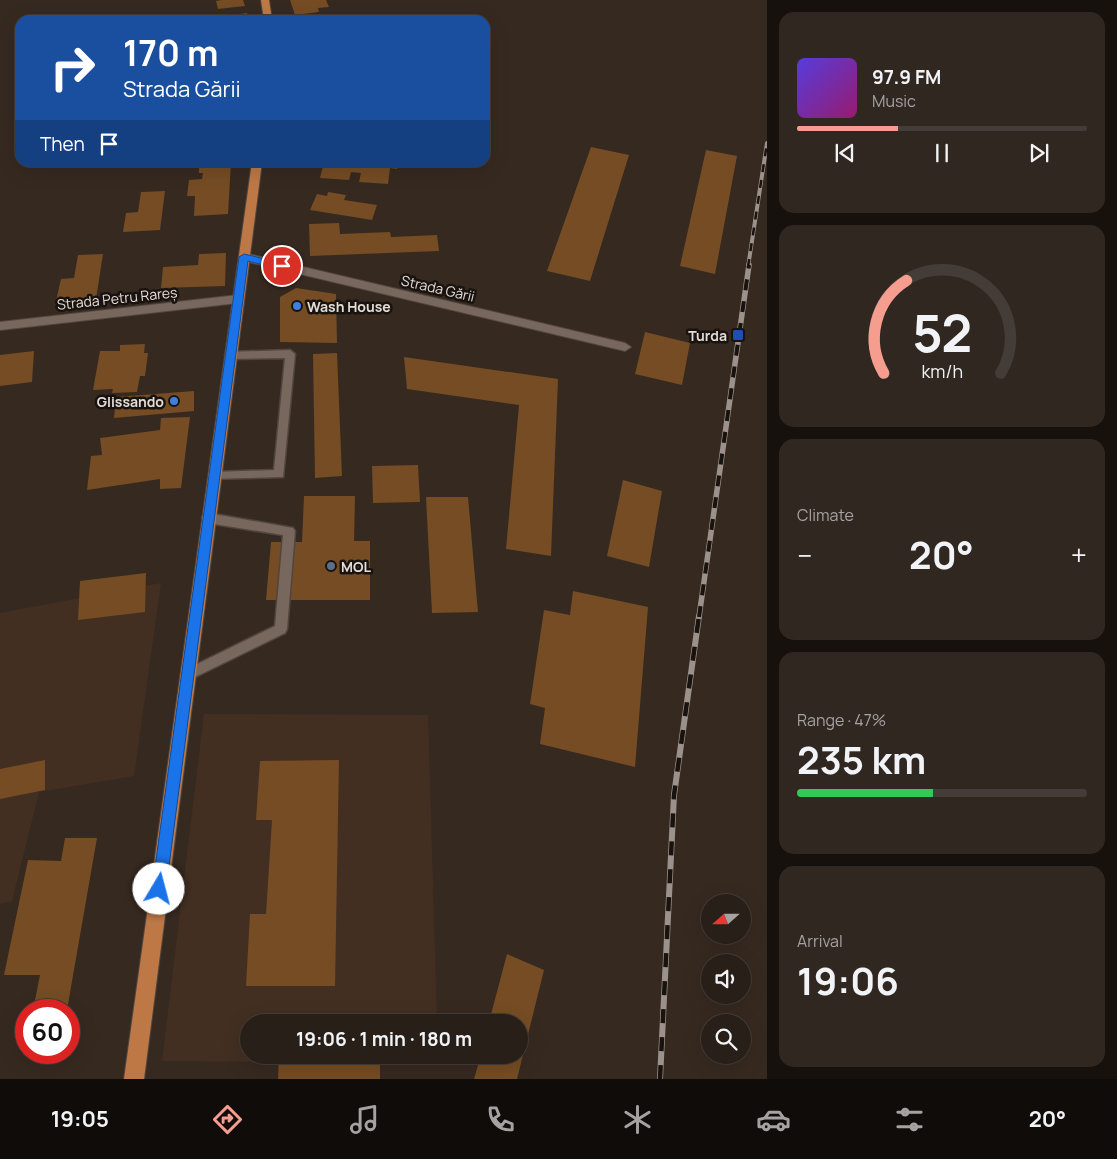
<!DOCTYPE html>
<html lang="en">
<head>
<meta charset="utf-8">
<style>
	body { margin:0; font-family:Manrope,sans-serif; background:#302721; color:#f1f3f6; height:100vh; display:flex; flex-direction:column; font-size:19px; white-space:nowrap }
	* { box-sizing:border-box; margin:0 }
	p { font-size:16px; color:#a5a2a2 }
	.icon { flex:none; width:28px; height:28px; fill:none; stroke:currentColor; stroke-width:2; stroke-linecap:round; stroke-linejoin:round }
	.map { position:relative; flex:1; overflow:hidden }
	.drawer { display:flex; flex-direction:column; gap:12px; padding:12px; background:#16110d; width:350px }
	.drawer>* { flex:none }
	.top-card { position:absolute; left:15px; top:15px; width:475px; height:152px; border-radius:15px; box-shadow:0 5px 20px #0002,0 0 0 1px #443d37; background:#1a4fa0; color:#fff; overflow:hidden }
	.needle { width:32px; rotate:249deg }
	.controls { position:absolute; left:701px; top:894px; display:grid; gap:10px }
	.controls a { display:grid; place-items:center; width:50px; height:50px; border-radius:50%; background:#281f18; box-shadow:0 5px 20px #0002,0 0 0 1px #443d37; font-size:25px }
	.speed { position:absolute; left:15px; top:999px; display:flex; gap:10px; font-size:25px; font-weight:700; text-align:center }
	.speed>* { display:grid; place-content:center; width:65px; height:65px; border-radius:50%; background:#281f18; box-shadow:0 5px 20px #0002,0 0 0 1px #443d37; line-height:1 }
	.speed .limit { border:8px solid #d22; background:#fff; color:#111 }
	.pin { position:absolute; display:grid; place-items:center; width:42px; height:42px; color:#fff; margin:-21px; border:2px solid #fff; border-radius:50%; box-shadow:0 1px 5px #0007 }
	.me { position:absolute; width:55px; margin:-28px; rotate:8deg; stroke-linejoin:round; filter:drop-shadow(0 0 4px #0008) }
	.turn { display:flex; align-items:center; gap:18px; height:105px; padding:0 25px; font-size:22px }
	.turn .icon { width:65px; height:65px; stroke-width:2.5 }
	.turn b { display:block; font-size:35px; line-height:42px }
	.then { display:flex; align-items:center; height:48px; padding:0 25px; background:#0003; gap:10px; font-size:19px }
	.big { font-size:38px; font-weight:700; line-height:1.1 }
	.drawer .tile { flex:1; display:flex; flex-direction:column; justify-content:center; gap:8px; min-width:0; padding:0 18px; border-radius:15px; background:#302721 }
	.drawer .dial { align-items:center; gap:0 }
	.dial svg { height:130px; overflow:visible; fill:none; stroke:#443d37; stroke-width:7; stroke-linecap:round; text-anchor:middle }
	.dial text { fill:#f1f3f6; stroke:none }
	.song { display:flex; align-items:center; gap:15px }
	.cover { width:60px; height:60px; border-radius:8px; background:linear-gradient(135deg,hsl(250 70% 55%),hsl(320 70% 35%)) }
	.played { height:5px; border-radius:2px; background:linear-gradient(90deg,#f59d8e 35%,#443d37 35%) }
	.keys { display:flex; justify-content:space-around; direction:ltr }
	.heat { display:flex; justify-content:space-between; align-items:center; font-size:28px; direction:ltr }
	.charge { height:8px; border-radius:4px; background:linear-gradient(90deg,#34c759 47%,#443d37 0) }
	.trip { position:absolute; left:240px; top:1014px; width:288px; height:50px; border-radius:25px; background:#281f18; box-shadow:0 5px 20px #0002,0 0 0 1px #443d37; font-weight:700; line-height:50px; text-align:center }
	.menu { display:flex; height:80px; justify-content:space-around; align-items:center; background:#100c0a; color:#a5a2a2 }
	.menu .icon { width:35px; height:35px }
	.menu .selected { color:#f59d8e }
	.menu b { font-size:22px; color:#f1f3f6 }
	main { display:flex; flex:1; min-height:0 }
	.map>svg:first-child { display:block }
	.built { fill:#422f22 }
	.building { fill:#754c24 }
	.lines { fill:none; stroke-linecap:round; stroke-linejoin:round }
	.service-casing { stroke:#51463f; stroke-width:3 }
	.minor-casing { stroke:#51463f; stroke-width:2 }
	.primary-casing { stroke:#51463f; stroke-width:2 }
	.service { fill:#77675d; fill-rule:evenodd }
	.minor { fill:#77675d; fill-rule:evenodd }
	.primary { fill:#bd7846; fill-rule:evenodd }
	.rail-far2-casing { stroke:#9d928b; stroke-width:4 }
	.rail-far1-casing { stroke:#9d928b; stroke-width:5.5 }
	.rail-casing { stroke:#9d928b; stroke-width:6 }
	.rail-far2 { stroke:#19130f; stroke-width:2.5; stroke-dasharray:8; stroke-linecap:butt }
	.rail-far1 { stroke:#19130f; stroke-width:4; stroke-dasharray:11; stroke-linecap:butt }
	.rail { stroke:#19130f; stroke-width:4.5; stroke-dasharray:14; stroke-linecap:butt }
	.route { fill:#1a73e8; stroke:#114b97 }
	.shop-dot { fill:#3f7fe0; stroke:#19130f; stroke-width:2 }
	.transit-dot { fill:#1a4fb4; stroke:#19130f; stroke-width:2 }
	.service-dot { fill:#5c6f8a; stroke:#19130f; stroke-width:2 }
	.labels { text-anchor:middle; dominant-baseline:central; stroke-width:5; stroke-linejoin:round; paint-order:stroke }
	.street-label { font-size:14px; fill:#e5dcd7; stroke:#19130f }
	.poi-label { font-size:14px; font-weight:bold; fill:#e5dcd7; stroke:#19130f; text-anchor:start }
</style>
</head>
<body>
<main>
<div class="map">
<svg width="767" height="1079" viewBox="0 0 767 1079">
	<rect width="100%" height="100%" fill="#362920"/>
	<g class="built">
		<path d="M161,583L134,776L39,792L12,901L0,904V613Z"/>
		<path d="M204,714L428,715L437,1022H249V1055H437L438,1063L162,1061Z"/>
	</g>
	<g class="building">
		<path d="M222,0H243L245,6L218,9L216,1Z"/>
		<path d="M290,0H326L329,7L318,8L319,12L295,15Z"/>
		<path d="M247,13L248,20H234V15Z"/>
		<path d="M449,15L452,20H413V19Z"/>
		<path d="M591,147L629,155L590,281L547,271Z"/>
		<path d="M706,150L737,156L715,274L680,266Z"/>
		<path d="M199,162H231L228,214L194,216L195,196H187L189,180L202,179L203,173H199Z"/>
		<path d="M324,162H398L397,169L390,168L388,184L359,182L361,173L351,172L349,180L320,178Z"/>
		<path d="M165,191L160,230L123,232L126,213L138,212L141,192Z"/>
		<path d="M328,192L346,195L344,200L377,205L372,220L310,210L317,194L327,196Z"/>
		<path d="M339,223L340,234L390,232L391,237L437,235L439,251L310,256L309,224Z"/>
		<path d="M226,253L225,286L161,288L163,267L198,265L199,254Z"/>
		<path d="M103,254L96,299L56,301L61,279L74,278L78,255Z"/>
		<path d="M296,288L336,294L337,343L280,342V297Z"/>
		<path d="M645,332L690,343L682,385L635,374Z"/>
		<path d="M145,344L144,353H148L145,376H140L137,392L112,393L113,389L93,390L100,351H120V345Z"/>
		<path d="M34,351L32,382L0,386V355Z"/>
		<path d="M337,353L342,476L315,478L313,354Z"/>
		<path d="M404,357L558,379L551,556L506,549L519,405L407,389Z"/>
		<path d="M194,391V411L114,418L116,397Z"/>
		<path d="M190,417L181,488L160,489V479L87,490L91,456L102,455L100,438L160,430L161,418Z"/>
		<path d="M418,465L420,502L373,503L372,466Z"/>
		<path d="M623,480L662,491L649,567L607,556Z"/>
		<path d="M304,496H355L354,541H370V600H266L271,542H302Z"/>
		<path d="M426,497H468L478,612L432,613Z"/>
		<path d="M146,573L145,612L78,620L80,581Z"/>
		<path d="M573,591L648,607L635,767L540,744L545,708L530,704L544,610L570,615Z"/>
		<path d="M45,760V790L0,799V769Z"/>
		<path d="M339,760L335,986H246L250,914H266L272,820H256L260,761Z"/>
		<path d="M65,838H97L67,1010H33L40,975H4L28,860L61,861Z"/>
		<path d="M507,954L544,970L517,1079H474L481,1055H519V1022H489Z"/>
		<path d="M279,1055H380V1079H278Z"/>
	</g>
	<g class="lines">
		<defs>
			<g id="service">
				<path d="M290,350L295,354L283,477L210,479L209,476L210,473L214,472L274,470L285,358L230,359L225,355L227,352Z"/>
				<path d="M208,513L293,528L295,531L287,629L285,633L187,681L183,679L181,675L183,671L275,626L283,535L208,523L204,521L202,518L204,515Z"/>
			</g>
			<g id="minor">
				<path d="M244,253L625,343L631,347L625,351L240,260L239,257Z"/>
				<path d="M238,295L244,299L238,303L0,330V322Z"/>
			</g>
			<g id="primary">
				<path d="M261,0H269L272,20H264Z"/>
				<path d="M252,162H262L144,1079H124Z"/>
			</g>
		</defs>
		<use href="#service" class="service-casing"/>
		<use href="#minor" class="minor-casing"/>
		<use href="#primary" class="primary-casing"/>
		<use href="#service" class="service"/>
		<use href="#minor" class="minor"/>
		<use href="#primary" class="primary"/>
		<defs>
			<path id="rail-far2" d="M748,267L767,143"/>
			<path id="rail-far1" d="M699,617L749,265"/>
			<path id="rail" d="M660,1079L674,795L699,616"/>
		</defs>
		<use href="#rail-far2" class="rail-far2-casing"/>
		<use href="#rail-far1" class="rail-far1-casing"/>
		<use href="#rail" class="rail-casing"/>
		<use href="#rail-far2" class="rail-far2"/>
		<use href="#rail-far1" class="rail-far1"/>
		<use href="#rail" class="rail"/>
	</g>
	<path class="route" d="M244,254L282,263L287,266L282,270L248,261L166,889L164,894L159,897L154,894L152,889L239,257Z"/>
	<g class="shop-dot">
		<circle cx="297" cy="306" r="5"/>
		<circle cx="174" cy="401" r="5"/>
	</g>
	<rect class="transit-dot" x="732" y="329" width="12" height="12" rx="2.5"/>
	<circle class="service-dot" cx="331" cy="566" r="5"/>
	<g class="labels">
		<g class="street-label">
			<text transform="translate(438 288) rotate(13)">Strada Gării</text>
			<text transform="translate(117 298) rotate(-6)">Strada Petru Rareș</text>
		</g>
		<g class="poi-label">
			<text x="307" y="306">Wash House</text>
			<text x="727" y="335" text-anchor="end">Turda</text>
			<text x="164" y="401" text-anchor="end">Glissando</text>
			<text x="341" y="566">MOL</text>
		</g>
	</g>
</svg>
<div class="controls">
<a><svg class="needle" viewBox="-14 -14 28 28"><path d="M0-13l5 13h-10z" fill="#e53935"/><path d="M0 13l5-13h-10z" fill="#a5a2a2"/></svg></a>
<a><svg class="icon" aria-label="sound" viewBox="0 0 24 24"><path d="M4 9h4l5-4v14l-5-4H4zM17 9q2 3 0 6"/></svg></a>
<a><svg class="icon" aria-label="search" viewBox="0 0 24 24"><circle cx="10" cy="10" r="6"/><path d="M15 15l6 6"/></svg></a>
</div>
<div class="speed"><div class="limit">60</div></div>
<div class="pin" style="left:282px;top:266px;background:#d93025"><svg class="icon" aria-label="arrive" viewBox="0 0 24 24"><path d="M6 21V4h12l-3 4 3 4H6"/></svg></div>
<svg class="me" style="left:159px;top:889px" viewBox="-20 -20 40 40"><circle r="19" fill="#fff"/><path d="M0-13L10 11 0 6-10 11z" fill="#1a73e8"/></svg>
<div class="trip">19:06 · 1 min · 180 m</div>
<div class="top-card">
<div class="turn"><svg class="icon" aria-label="right" viewBox="0 0 24 24"><path d="M7 20v-9h11M14 6l5 5-5 5"/></svg><div><b>170 m</b>Strada Gării</div></div>
<div class="then">Then<svg class="icon" aria-label="arrive" viewBox="0 0 24 24"><path d="M6 21V4h12l-3 4 3 4H6"/></svg></div>
</div>
</div>
<section class="drawer">
<div class="tile">
<div class="song"><i class="cover"></i><div><b>97.9 FM</b><p>Music</p></div></div>
<div class="played"></div>
<div class="keys"><svg class="icon" aria-label="previous" viewBox="0 0 24 24"><path d="M18 5L8 12l10 7zM5 5v14"/></svg><svg class="icon" aria-label="pause" viewBox="0 0 24 24"><path d="M8 5v14M16 5v14"/></svg><svg class="icon" aria-label="next" viewBox="0 0 24 24"><path d="M6 5l10 7-10 7zM19 5v14"/></svg></div>
</div>
<div class="tile dial"><svg viewBox="0 0 100 80">
<path d="M14 69A42 42 0 1 1 86 69"/>
<path d="M14 69A42 42 0 0 1 28 12" stroke="#f59d8e"/>
<text x="50" y="56" font-size="32" font-weight="700">52</text>
<text x="50" y="72" font-size="11">km/h</text>
</svg></div>
<div class="tile"><p>Climate</p>
<div class="heat"><a>−</a><b class="big">20°</b><a>+</a></div>
</div>
<div class="tile"><p>Range · 47%</p><b class="big">235 km</b><div class="charge"></div></div>
<div class="tile"><p>Arrival</p><b class="big">19:06</b></div>
</section>
</main>
<nav class="menu">
<b>19:05</b>
<svg class="icon selected" aria-label="directions" viewBox="0 0 24 24"><path d="M12 3l9 9-9 9-9-9zM9 14v-3h6M13 9l2 2-2 2"/></svg>
<svg class="icon" aria-label="music" viewBox="0 0 24 24"><path d="M9 18V5l10-2v13"/><circle cx="6" cy="18" r="3"/><circle cx="16" cy="16" r="3"/></svg>
<svg class="icon" aria-label="phone" viewBox="0 0 24 24"><path d="M5 4h4l2 5-3 2q2 4 5 5l2-3 5 2v4C11 20 4 13 5 4z"/></svg>
<svg class="icon" aria-label="climate" viewBox="0 0 24 24"><path d="M12 3v18M4 7l16 10M4 17L20 7"/></svg>
<svg class="icon" aria-label="car" viewBox="0 0 24 24"><path d="M5 17H2v-5l4-1 3-4h7l3 4 3 1v5h-3M9 17h6M6 11h13"/><circle cx="7" cy="17" r="2"/><circle cx="17" cy="17" r="2"/></svg>
<svg class="icon" aria-label="filters" viewBox="0 0 24 24"><path d="M4 7h16M4 17h16"/><circle cx="9" cy="7" r="2"/><circle cx="15" cy="17" r="2"/></svg>
<b>20°</b>
</nav>
</body>
</html>
